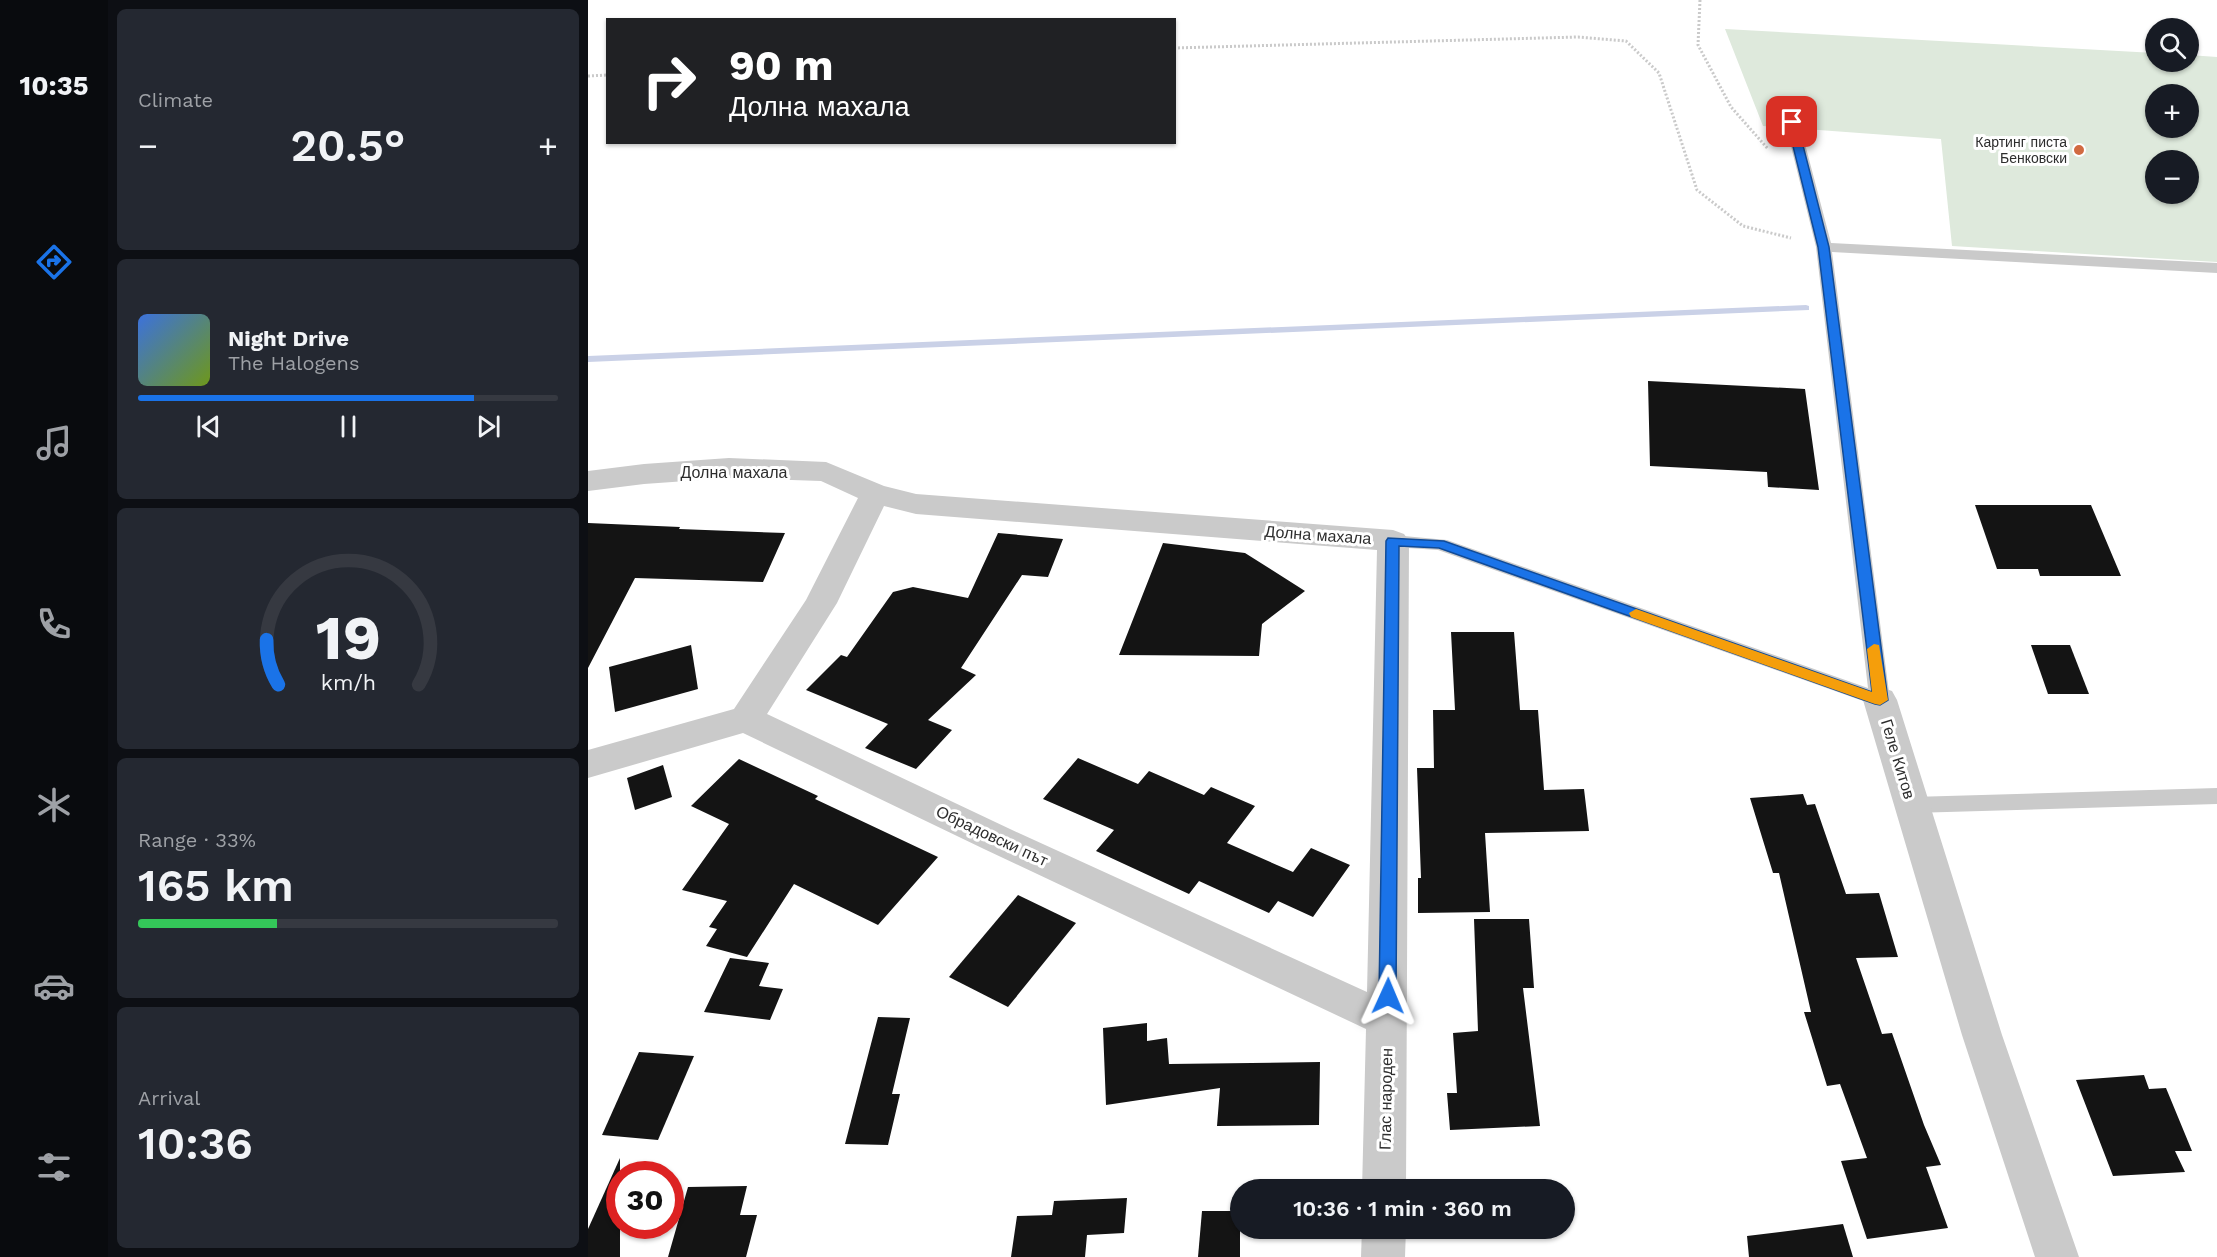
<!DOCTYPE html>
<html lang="en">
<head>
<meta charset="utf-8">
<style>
	body { margin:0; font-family:"Work Sans",sans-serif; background:#242831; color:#f1f3f6; height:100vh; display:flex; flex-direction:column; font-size:22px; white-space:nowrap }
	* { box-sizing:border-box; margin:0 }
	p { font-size:20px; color:#9ea1a6 }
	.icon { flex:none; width:33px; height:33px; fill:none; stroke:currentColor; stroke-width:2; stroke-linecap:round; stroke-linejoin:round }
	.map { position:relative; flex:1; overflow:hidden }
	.drawer { display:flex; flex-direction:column; gap:9px; padding:9px; background:#0d0f14; width:480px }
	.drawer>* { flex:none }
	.banner { position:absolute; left:18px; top:18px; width:570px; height:126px; border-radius:0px; box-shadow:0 2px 4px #0004; background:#202124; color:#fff; overflow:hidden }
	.buttons { position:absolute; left:1557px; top:18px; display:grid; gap:12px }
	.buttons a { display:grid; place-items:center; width:54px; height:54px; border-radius:50%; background:#171b24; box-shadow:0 2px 4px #0004; font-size:30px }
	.speed { position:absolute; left:18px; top:1161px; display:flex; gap:12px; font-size:30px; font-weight:700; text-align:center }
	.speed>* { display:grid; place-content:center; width:78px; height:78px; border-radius:50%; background:#171b24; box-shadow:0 2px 4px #0004; line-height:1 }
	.speed .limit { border:9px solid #d22; background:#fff; color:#111 }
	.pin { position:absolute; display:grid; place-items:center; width:51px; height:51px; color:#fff; margin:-26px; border-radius:12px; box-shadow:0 3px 9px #0006 }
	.me { position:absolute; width:66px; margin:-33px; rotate:1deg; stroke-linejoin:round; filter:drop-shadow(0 0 4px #0008) }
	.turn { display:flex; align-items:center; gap:21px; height:126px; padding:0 24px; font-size:27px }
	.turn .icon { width:78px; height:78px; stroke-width:2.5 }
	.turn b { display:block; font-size:42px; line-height:51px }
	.big { font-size:45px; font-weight:600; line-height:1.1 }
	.drawer .widget { flex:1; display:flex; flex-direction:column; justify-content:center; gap:9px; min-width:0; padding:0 21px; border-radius:9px; background:#242831 }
	.drawer .dial { align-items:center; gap:0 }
	.dial svg { height:156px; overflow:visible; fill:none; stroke:#363941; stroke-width:7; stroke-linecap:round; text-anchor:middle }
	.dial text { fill:#f1f3f6; stroke:none }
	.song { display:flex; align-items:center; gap:18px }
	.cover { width:72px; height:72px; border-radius:9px; background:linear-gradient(135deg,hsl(220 70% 55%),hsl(80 70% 35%)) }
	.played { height:6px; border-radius:3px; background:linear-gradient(90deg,#1a73e8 80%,#363941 80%) }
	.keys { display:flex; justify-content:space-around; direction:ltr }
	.heat { display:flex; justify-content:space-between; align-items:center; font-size:33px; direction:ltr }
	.charge { height:9px; border-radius:4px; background:linear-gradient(90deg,#34c759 33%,#363941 0) }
	.trip { position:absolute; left:642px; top:1179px; width:345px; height:60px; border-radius:30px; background:#171b24; box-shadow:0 2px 4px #0004; font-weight:600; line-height:60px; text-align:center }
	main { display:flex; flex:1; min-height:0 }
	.tab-bar { display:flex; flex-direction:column; width:108px; justify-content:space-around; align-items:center; background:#090b0e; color:#9ea1a6 }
	.tab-bar .icon { width:42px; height:42px }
	.tab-bar .on { color:#1a73e8 }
	.tab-bar b { font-size:27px; color:#f1f3f6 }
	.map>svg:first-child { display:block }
	.green { fill:#dee9dc; fill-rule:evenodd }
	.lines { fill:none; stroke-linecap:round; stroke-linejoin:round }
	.stream { fill:#cad1e7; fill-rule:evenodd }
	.building { fill:#141414 }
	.path { stroke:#cacaca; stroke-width:3; stroke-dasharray:2 2; stroke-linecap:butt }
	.lane { fill:#cacaca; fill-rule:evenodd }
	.street { fill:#cacaca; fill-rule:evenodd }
	.route { fill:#1a73e8; stroke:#114b97; stroke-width:1.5 }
	.slow { fill:#f59e0b }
	.poi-dot { fill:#d16a41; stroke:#fff; stroke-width:2 }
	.labels { text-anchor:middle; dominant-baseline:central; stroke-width:6; stroke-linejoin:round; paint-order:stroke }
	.far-poi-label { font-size:14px; fill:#2d2d2d; stroke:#fff; text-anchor:end }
	.street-label { font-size:16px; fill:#2d2d2d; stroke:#fff }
</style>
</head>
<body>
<main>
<nav class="tab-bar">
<b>10:35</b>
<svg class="icon on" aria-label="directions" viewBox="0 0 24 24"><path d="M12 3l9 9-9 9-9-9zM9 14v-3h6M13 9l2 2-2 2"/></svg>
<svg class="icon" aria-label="music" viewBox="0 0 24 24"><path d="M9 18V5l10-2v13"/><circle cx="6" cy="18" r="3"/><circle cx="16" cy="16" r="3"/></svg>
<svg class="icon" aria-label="phone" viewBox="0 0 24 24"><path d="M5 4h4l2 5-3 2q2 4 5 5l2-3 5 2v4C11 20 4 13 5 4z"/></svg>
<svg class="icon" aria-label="climate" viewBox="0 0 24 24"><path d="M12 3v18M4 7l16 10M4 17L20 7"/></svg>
<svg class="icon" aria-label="car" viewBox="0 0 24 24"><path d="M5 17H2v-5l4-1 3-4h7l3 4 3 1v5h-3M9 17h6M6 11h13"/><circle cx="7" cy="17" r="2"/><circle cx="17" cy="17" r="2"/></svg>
<svg class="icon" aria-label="filters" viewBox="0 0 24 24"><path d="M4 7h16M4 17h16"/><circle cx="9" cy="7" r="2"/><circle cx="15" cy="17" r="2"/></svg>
</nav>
<section class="drawer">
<div class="widget"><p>Climate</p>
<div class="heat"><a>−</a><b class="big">20.5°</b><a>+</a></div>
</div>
<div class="widget">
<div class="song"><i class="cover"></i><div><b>Night Drive</b><p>The Halogens</p></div></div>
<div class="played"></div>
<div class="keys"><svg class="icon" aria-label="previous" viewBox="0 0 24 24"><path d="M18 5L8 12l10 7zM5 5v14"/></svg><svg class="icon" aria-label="pause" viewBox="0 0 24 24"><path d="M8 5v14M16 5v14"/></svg><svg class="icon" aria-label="next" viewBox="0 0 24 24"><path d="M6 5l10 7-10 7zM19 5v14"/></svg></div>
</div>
<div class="widget dial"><svg viewBox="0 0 100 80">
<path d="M14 69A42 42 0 1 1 86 69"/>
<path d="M14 69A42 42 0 0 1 8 46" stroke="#1a73e8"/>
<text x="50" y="56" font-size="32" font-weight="700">19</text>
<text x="50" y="72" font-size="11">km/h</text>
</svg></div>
<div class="widget"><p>Range · 33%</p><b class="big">165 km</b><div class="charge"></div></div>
<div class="widget"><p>Arrival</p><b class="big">10:36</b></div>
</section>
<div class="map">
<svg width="1629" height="1257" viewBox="0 0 1629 1257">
	<rect width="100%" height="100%" fill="#fff"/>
	<path class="green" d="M1137,29L1567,53L1568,62H1600L1601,55L1629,57V262L1364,246L1353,139L1175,126ZM1568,94H1600V128H1568ZM1568,160H1600V194H1568Z"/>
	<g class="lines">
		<path class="stream" d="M1218,305L1221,306V310L0,362V356Z"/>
	</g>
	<g class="building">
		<path d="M1060,381L1217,389L1231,490L1180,487L1179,472L1062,466Z"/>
		<path d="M1387,505H1503L1533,576H1452L1450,569H1409Z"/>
		<path d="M0,523L92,527L91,529L197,533L175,582L47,578L0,668Z"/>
		<path d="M410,533L475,539L460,577L434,575L373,668L388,675L340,720L364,730L328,769L277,748L300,724L218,690L253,655L259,657L305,592L325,587L380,598Z"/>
		<path d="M575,543L657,553L717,591L674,624L671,656L531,655Z"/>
		<path d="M863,632H926L932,710H950L956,790L996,789L1001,831L897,833L902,912L830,913V878H833L829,768H846L845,710H867Z"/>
		<path d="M103,645L110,689L27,712L21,667Z"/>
		<path d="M1443,645H1482L1501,694H1460Z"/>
		<path d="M490,758L550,784L561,771L616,795L623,787L667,806L639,843L705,872L723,848L762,865L725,917L690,901L681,913L611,881L601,894L508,851L526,830L455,799Z"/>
		<path d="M151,759L230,796L227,799L350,857L290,925L206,884L159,957L118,946L129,929L121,927L139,901L94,890L141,824L103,806Z"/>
		<path d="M75,765L84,797L47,810L39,778Z"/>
		<path d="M1215,794L1219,805L1227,804L1258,894L1291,893L1310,957L1268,958L1294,1034L1304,1033L1336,1125L1353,1165L1338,1167L1360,1228L1279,1239L1253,1161L1279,1158L1252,1084L1239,1086L1216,1012H1223L1191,873H1185L1162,798Z"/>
		<path d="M430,895L488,923L420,1007L361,977Z"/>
		<path d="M886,919H941L946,988H935L952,1126L862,1130L859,1093H869L865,1033L890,1031Z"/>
		<path d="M142,958L181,963L171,986L195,989L182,1020L116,1012Z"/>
		<path d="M290,1017L322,1018L304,1094H312L300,1145L257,1144Z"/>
		<path d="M559,1023V1041L579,1038L581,1064L732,1062L731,1125L629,1126L632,1088L518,1105L515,1028Z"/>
		<path d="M51,1052L106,1056L70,1140L14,1135Z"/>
		<path d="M1556,1075L1561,1089L1578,1088L1604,1151H1587L1597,1172L1525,1176L1488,1080Z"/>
		<path d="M32,1158V1257H0V1229Z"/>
		<path d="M159,1186L152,1215H169L158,1257H80L100,1187Z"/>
		<path d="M539,1198L536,1233L499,1235L497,1257H423L429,1216L464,1215L466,1201Z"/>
		<path d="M614,1211H652V1257H610Z"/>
		<path d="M1255,1224L1265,1257H1161L1159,1236Z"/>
	</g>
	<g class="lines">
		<g class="path">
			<path d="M1112,0L1110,45L1143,107L1180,149"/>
			<path d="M586,48L990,37L1038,41L1071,73L1109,190L1155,226L1203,238"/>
			<path d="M0,76L20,75"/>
		</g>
		<g class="lane">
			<path d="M1199,98L1206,102L1243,243L1629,263V273L1244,252L1302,700L1299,705L1292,707L850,550L805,547L798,545L796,541L798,537L805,535L859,540L1280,688L1228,247L1192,102Z"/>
			<path d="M1629,788V804L1324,813L1316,811L1313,805L1316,799L1324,797Z"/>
		</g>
		<g class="street">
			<path d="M141,458L238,462L296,486L328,494L805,530L816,534L821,541L818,1190H774L778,1029L396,849L155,733L0,778V750L146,709L218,600L270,498L233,481L141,478L56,484L0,491V471L56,464ZM296,506L328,514L789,550L779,992L422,829L179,714L249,603Z"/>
			<path d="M1292,687L1304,691L1309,700L1414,1035L1491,1257H1447L1374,1035L1275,700L1280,691Z"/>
			<path d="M774,1228H818L817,1257H773Z"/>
		</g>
	</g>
	<path class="route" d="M1204,119L1209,122L1241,247L1300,700L1292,705L1287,704L851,548L811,546L808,996L805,1001L800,1003L794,1001L791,996L798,541L800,538L856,541L1284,692L1230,247L1199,122Z"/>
	<path class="slow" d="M1048,609L1284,692L1279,649L1286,644L1291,645L1300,700L1292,705L1287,704L1043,617L1041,613Z"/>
	<circle class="poi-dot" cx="1491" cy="150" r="6"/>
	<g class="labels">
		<g class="far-poi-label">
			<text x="1479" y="142">Картинг писта<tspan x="1479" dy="16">Бенковски</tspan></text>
		</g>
		<g class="street-label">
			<text x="146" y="472">Долна махала</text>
			<text transform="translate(730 535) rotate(4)">Долна махала</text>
			<text transform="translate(1310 759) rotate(73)">Геле Китов</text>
			<text transform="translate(404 836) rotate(25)">Обрадовски път</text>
			<text transform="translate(798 1099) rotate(-89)">Глас народен</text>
		</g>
	</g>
</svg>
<div class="buttons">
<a><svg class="icon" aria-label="search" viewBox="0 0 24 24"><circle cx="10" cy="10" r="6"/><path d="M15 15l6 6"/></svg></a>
<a>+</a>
<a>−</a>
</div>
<div class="speed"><div class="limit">30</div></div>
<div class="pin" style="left:1204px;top:122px;background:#d93025"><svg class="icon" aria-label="arrive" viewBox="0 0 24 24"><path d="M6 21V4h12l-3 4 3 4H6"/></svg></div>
<svg class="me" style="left:800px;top:996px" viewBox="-20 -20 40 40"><path d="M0-17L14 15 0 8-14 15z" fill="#1a73e8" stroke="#fff" stroke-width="4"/></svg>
<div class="trip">10:36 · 1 min · 360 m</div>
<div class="banner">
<div class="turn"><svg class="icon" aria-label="right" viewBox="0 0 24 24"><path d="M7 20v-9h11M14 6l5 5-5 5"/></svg><div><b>90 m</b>Долна махала</div></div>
</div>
</div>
</main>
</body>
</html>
